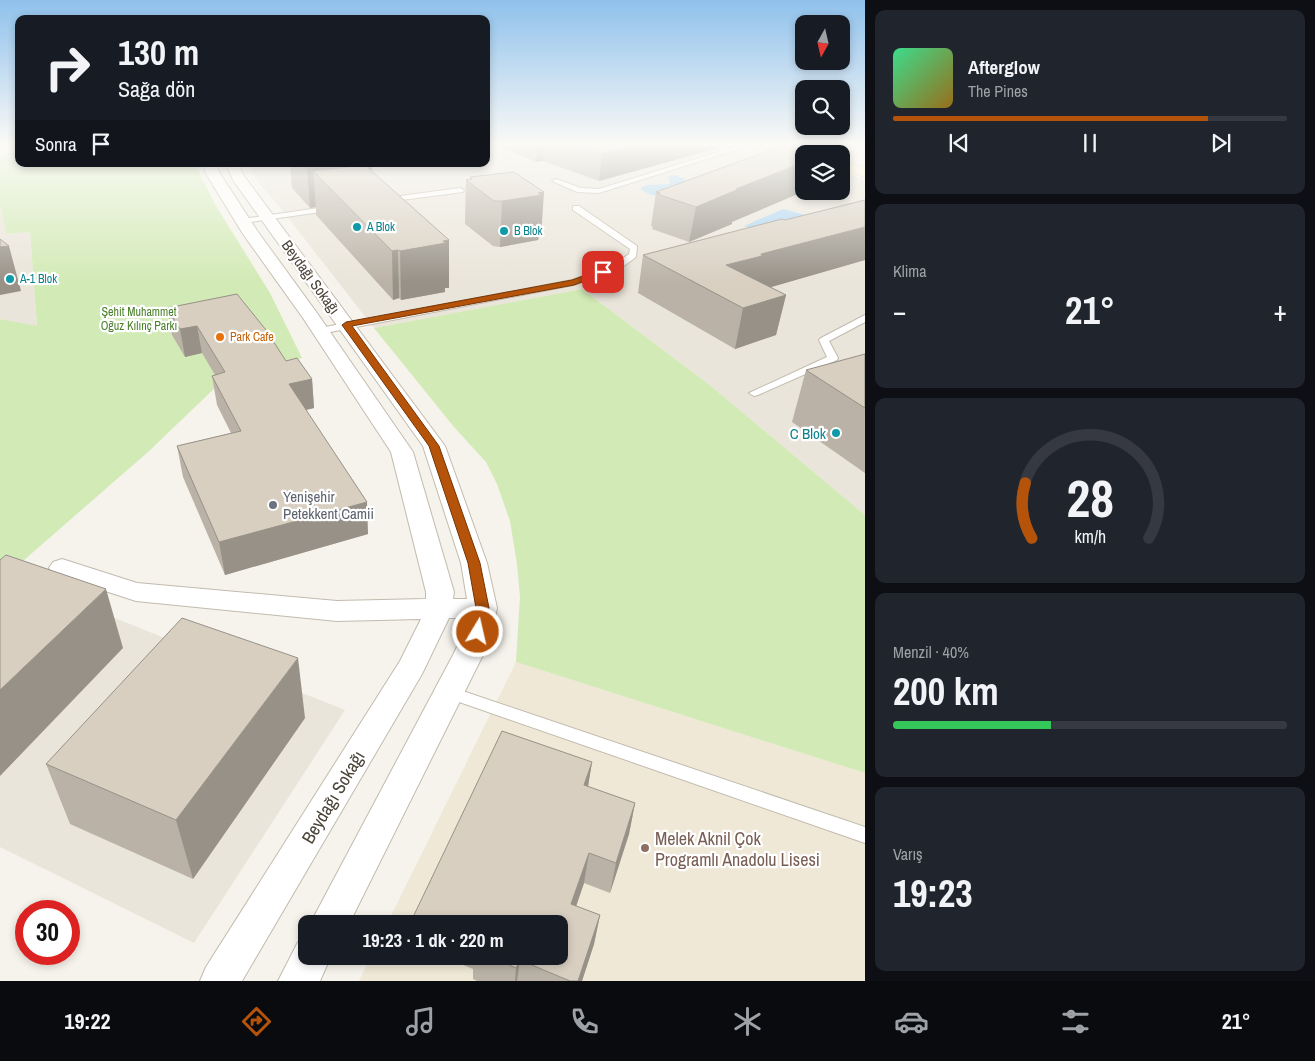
<!DOCTYPE html>
<html lang="tr">
<head>
<meta charset="utf-8">
<style>
	body { margin:0; font-family:"Archivo Narrow",sans-serif; background:#20242c; color:#f1f3f6; height:100vh; display:flex; flex-direction:column; font-size:19px; white-space:nowrap }
	* { box-sizing:border-box; margin:0 }
	p { font-size:16px; color:#9ea1a6 }
	.icon { flex:none; width:28px; height:28px; fill:none; stroke:currentColor; stroke-width:2; stroke-linecap:round; stroke-linejoin:round }
	.map { position:relative; flex:1; overflow:hidden }
	.sheet { display:flex; flex-direction:column; gap:10px; padding:10px; background:#0d0f14; width:450px }
	.sheet>* { flex:none }
	.banner { position:absolute; left:15px; top:15px; width:475px; height:152px; border-radius:10px; box-shadow:0 2px 8px #0003; background:#171b24; color:#f1f3f6; overflow:hidden }
	.needle { width:32px; rotate:188deg }
	.fabs { position:absolute; left:795px; top:15px; display:grid; gap:10px }
	.fabs a { display:grid; place-items:center; width:55px; height:55px; border-radius:10px; background:#171b24; box-shadow:0 2px 8px #0003; font-size:25px }
	.speed { position:absolute; left:15px; top:900px; display:flex; gap:10px; font-size:25px; font-weight:700; text-align:center }
	.speed>* { display:grid; place-content:center; width:65px; height:65px; border-radius:50%; background:#171b24; box-shadow:0 2px 8px #0003; line-height:1 }
	.speed .limit { border:8px solid #d22; background:#fff; color:#111 }
	.pin { position:absolute; display:grid; place-items:center; width:42px; height:42px; color:#fff; margin:-21px; border-radius:10px; box-shadow:0 2px 8px #0006 }
	.me { position:absolute; width:55px; margin:-28px; rotate:9deg; stroke-linejoin:round; filter:drop-shadow(0 0 4px #0008) }
	.turn { display:flex; align-items:center; gap:18px; height:105px; padding:0 20px; font-size:22px }
	.turn .icon { width:65px; height:65px; stroke-width:2.5 }
	.turn b { display:block; font-size:35px; line-height:42px }
	.then { display:flex; align-items:center; height:48px; padding:0 20px; background:#0003; gap:10px; font-size:19px }
	.big { font-size:38px; font-weight:700; line-height:1.1 }
	.sheet .card { flex:1; display:flex; flex-direction:column; justify-content:center; gap:8px; min-width:0; padding:0 18px; border-radius:10px; background:#20242c }
	.sheet .dial { align-items:center; gap:0 }
	.dial svg { height:130px; overflow:visible; fill:none; stroke:#363941; stroke-width:7; stroke-linecap:round; text-anchor:middle }
	.dial text { fill:#f1f3f6; stroke:none }
	.song { display:flex; align-items:center; gap:15px }
	.cover { width:60px; height:60px; border-radius:8px; background:linear-gradient(135deg,hsl(150 70% 55%),hsl(40 70% 35%)) }
	.played { height:5px; border-radius:2px; background:linear-gradient(90deg,#b45309 80%,#363941 80%) }
	.keys { display:flex; justify-content:space-around; direction:ltr }
	.heat { display:flex; justify-content:space-between; align-items:center; font-size:28px; direction:ltr }
	.charge { height:8px; border-radius:4px; background:linear-gradient(90deg,#34c759 40%,#363941 0) }
	.trip { position:absolute; left:298px; top:915px; width:270px; height:50px; border-radius:10px; background:#171b24; box-shadow:0 2px 8px #0003; font-weight:700; line-height:50px; text-align:center }
	.dock { display:flex; height:80px; justify-content:space-around; align-items:center; background:#090b0e; color:#9ea1a6 }
	.dock .icon { width:35px; height:35px }
	.dock .current { color:#b45309 }
	.dock b { font-size:22px; color:#f1f3f6 }
	main { display:flex; flex:1; min-height:0 }
	.map>svg:first-child { display:block }
	.residential { fill:#eae5da }
	.education { fill:#efe8d6 }
	.green { fill:#d2eab5 }
	.water { fill:#a9d4f2 }
	.lines { fill:none; stroke-linecap:round; stroke-linejoin:round }
	.service-casing { stroke:#c2bbae; stroke-width:2 }
	.minor-casing { stroke:#c2bbae; stroke-width:2 }
	.secondary-casing { stroke:#d6c79b; stroke-width:1 }
	.service { fill:#fff; fill-rule:evenodd }
	.minor { fill:#fff; fill-rule:evenodd }
	.secondary { fill:#fff3cd; fill-rule:evenodd }
	.wall { fill:#bab2a6 }
	.shaded-wall { fill:#979187 }
	.building { fill:#d8cfc1; stroke:#979187 }
	.route { fill:#b45309; stroke:#753606 }
	.culture-dot { fill:#0f9aa8; stroke:#fff; stroke-width:2 }
	.food-dot { fill:#e8710a; stroke:#fff; stroke-width:2 }
	.worship-dot { fill:#6b7280; stroke:#fff; stroke-width:2 }
	.education-dot { fill:#8d6e63; stroke:#fff; stroke-width:2 }
	.labels { text-anchor:middle; dominant-baseline:central; stroke-width:4.5; stroke-linejoin:round; paint-order:stroke }
	.far-culture-label { font-size:12px; fill:#0d838f; stroke:#fff; text-anchor:start }
	.far-park-label { font-size:12px; fill:#4a7f2a; stroke:#fff }
	.far-food-label { font-size:12px; fill:#c56008; stroke:#fff; text-anchor:start }
	.street-label { font-size:15px; fill:#4b4439; stroke:#fff }
	.culture-label { font-size:15px; fill:#0d838f; stroke:#fff; text-anchor:end }
	.worship-label { font-size:15px; fill:#5b616d; stroke:#fff; text-anchor:start }
	.near-street-label { font-size:18px; fill:#4b4439; stroke:#fff }
	.near-education-label { font-size:18px; fill:#785e54; stroke:#fff; text-anchor:start }
</style>
</head>
<body>
<main>
<div class="map">
<svg width="865" height="981" viewBox="0 0 865 981">
	<rect width="100%" height="100%" fill="#f6f3ec"/>
	<g class="residential">
		<path d="M486,145H758L804,160V191H841V172L865,180V515L711,386L582,289L374,328L282,210L258,182L252,173L250,166L251,164H486Z"/>
		<path d="M0,205L6,234L30,232L37,327L0,319Z"/>
		<path d="M7,575L345,710L194,943L0,847V581Z"/>
	</g>
	<path class="education" d="M516,662L865,773V981H359L371,956H559V924H387Z"/>
	<g class="green">
		<path d="M19,148V164H197L198,171L216,206L270,293L302,358L219,384L148,452L0,581V319L37,326L30,232L6,234L0,205V156Z"/>
		<path d="M582,289L711,386L865,515V773L516,662L520,597L517,564L510,521L497,484L486,462L454,427L374,328Z"/>
	</g>
	<g class="water">
		<path d="M674,175L686,179L683,181L693,184C676,191 657,203 641,189V187L647,185L670,184L668,177Z"/>
		<path d="M783,209L809,216L770,235L744,226Z"/>
	</g>
	<g class="lines">
		<defs>
			<g id="service">
				<path d="M741,145H751L599,193L577,192L552,181L556,179L581,188L599,189Z"/>
				<path d="M460,188L464,190L463,192L386,202L382,200L386,198Z"/>
				<path d="M332,206L336,208L335,210L243,223L239,221L243,219Z"/>
				<path d="M573,206H579L637,246L636,257L621,268L574,285L320,334L315,331L320,328L572,280L615,264L629,254L630,249L573,210Z"/>
				<path d="M865,315V322L829,341L838,358L837,360L758,395L754,396L749,393L827,357L819,340L821,338Z"/>
				<path d="M448,686L865,827V843L442,696L440,692L442,688Z"/>
			</g>
			<g id="minor">
				<path d="M205,164H217L219,172L258,232L317,313L413,452L454,592L453,599H467L461,563L423,446L233,180L226,164H238L244,176L445,446L487,563L497,608L492,632L483,655L349,924H310L453,655L464,632L467,618H449L422,674L242,981H200L206,967L400,661L421,619L337,621L136,601L53,574L49,568L53,562L62,559L137,583L337,601L426,599V592L391,452L303,318L243,234L205,172Z"/>
				<path d="M306,939V956H331L320,981H278L298,942Z"/>
			</g>
			<path id="secondary" d="M841,161L865,167V177L841,170Z"/>
		</defs>
		<use href="#service" class="service-casing"/>
		<use href="#minor" class="minor-casing"/>
		<use href="#secondary" class="secondary-casing"/>
		<use href="#service" class="service"/>
		<use href="#minor" class="minor"/>
		<use href="#secondary" class="secondary"/>
	</g>
	<g class="wall">
		<path d="M496,145H729L599,181L543,161L536,162Z"/>
		<path d="M290,164H372V171L449,288H445V292L401,300L399,298L393,300L316,215V207L310,208L292,188Z"/>
		<path d="M514,172L541,237H539L538,240L500,247L493,246L465,224L466,180L470,179V177Z"/>
		<path d="M656,192L732,222V224L689,242L652,229L653,227L651,226Z"/>
		<path d="M865,200V260L770,287L786,295L776,335L735,349L638,293L643,255Z"/>
		<path d="M167,308L286,361L312,379L314,408L306,410L368,534L225,575L183,477L177,446L231,433L217,405L212,376L215,375L202,353L185,357L172,335Z"/>
		<path d="M865,354V473L792,422L806,370Z"/>
		<path d="M305,718L193,879L70,824L46,764Z"/>
		<path d="M592,762L588,787L635,803L629,834L610,893L584,883L576,906L600,915L594,944L582,981H477L473,979V969L442,956H559V924H414V915Z"/>
	</g>
	<g class="shaded-wall">
		<path d="M537,145H544L543,161L536,162Z"/>
		<path d="M636,145H729L599,181L602,154Z"/>
		<path d="M847,145L841,168V154H826Z"/>
		<path d="M804,162V191H805L732,222V224L689,242L696,207L736,189Z"/>
		<path d="M338,164H372V176L313,171L316,207L310,208L307,168Z"/>
		<path d="M544,192L541,237H539L538,240L500,247L502,201Z"/>
		<path d="M865,227V260L754,292L726,265L761,254Z"/>
		<path d="M449,240V288H445V292L401,300L400,251Z"/>
		<path d="M9,246L21,291L0,295V247Z"/>
		<path d="M398,250L399,298L393,300L392,251Z"/>
		<path d="M786,295L776,335L735,349L743,308Z"/>
		<path d="M197,326L202,353L185,357L180,329Z"/>
		<path d="M312,379L314,408L292,413L289,384Z"/>
		<path d="M367,502L368,534L225,575L219,542Z"/>
		<path d="M106,589L123,648L0,776V690Z"/>
		<path d="M298,658L305,718L193,879L176,820Z"/>
		<path d="M592,762L587,792L584,785Z"/>
		<path d="M635,803L629,834L610,893L616,863Z"/>
		<path d="M589,853L584,883L567,933L571,904Z"/>
		<path d="M600,915L594,944L582,981H578Z"/>
		<path d="M520,960L517,981H515L516,968Z"/>
	</g>
	<g class="building">
		<path d="M577,145H636L602,154Z"/>
		<path d="M784,145H847L826,154H804V162L736,189H739L696,207L657,194L660,193L656,192Z"/>
		<path d="M303,164H338L307,168Z"/>
		<path d="M365,165L449,240L443,241L446,243L400,251L398,250L392,251L313,171Z"/>
		<path d="M514,172L544,192L538,193L542,195L502,201H494L466,180L472,179L470,177Z"/>
		<path d="M865,200V227L761,254L762,256L726,265L786,295L743,308L643,255L782,219L785,220Z"/>
		<path d="M0,239L9,246L0,247Z"/>
		<path d="M237,294L266,330L286,361L297,358L312,379L289,384L367,502L219,542L177,446L241,431L212,376L225,372L197,326L180,329L167,308Z"/>
		<path d="M865,354V408L806,370Z"/>
		<path d="M6,555L106,589L0,690V560Z"/>
		<path d="M182,618L298,658L176,820L46,764Z"/>
		<path d="M502,731L592,762L584,785L635,803L616,863L589,853L571,904L600,915L578,981H570L520,960L516,968L489,956H559V924H435L414,915Z"/>
	</g>
	<linearGradient id="sky" x2="0" y2="1"><stop stop-color="#8fc1ec"/><stop offset="0.51" stop-color="#fbfaf6"/><stop offset="1" stop-color="#fbfaf6" stop-opacity="0"/></linearGradient>
	<rect width="865" height="283" fill="url(#sky)"/>
	<path class="route" d="M603,269L607,272L606,273L574,285L352,326L439,446L480,563L489,608L483,635H474L472,632L476,608L468,563L429,446L342,325L346,322L572,280Z"/>
	<g class="culture-dot">
		<circle cx="357" cy="227" r="5"/>
		<circle cx="504" cy="231" r="5"/>
		<circle cx="10" cy="279" r="5"/>
		<circle cx="836" cy="433" r="5"/>
	</g>
	<circle class="food-dot" cx="220" cy="337" r="5"/>
	<circle class="worship-dot" cx="273" cy="505" r="5"/>
	<circle class="education-dot" cx="645" cy="848" r="5"/>
	<g class="labels">
		<g class="far-culture-label">
			<text x="367" y="227">A Blok</text>
			<text x="514" y="231">B Blok</text>
			<text x="20" y="279">A-1 Blok</text>
		</g>
		<g class="far-park-label">
			<text x="139" y="312">Şehit Muhammet<tspan x="139" dy="14">Oğuz Kılınç Parkı</tspan></text>
		</g>
		<g class="far-food-label">
			<text x="230" y="337">Park Cafe</text>
		</g>
		<g class="street-label">
			<text transform="translate(311 277) rotate(54)">Beydağı Sokağı</text>
		</g>
		<g class="culture-label">
			<text x="826" y="433">C Blok</text>
		</g>
		<g class="worship-label">
			<text x="283" y="496">Yenişehir<tspan x="283" dy="17">Petekkent Camii</tspan></text>
		</g>
		<g class="near-street-label">
			<text transform="translate(333 797) rotate(-59)">Beydağı Sokağı</text>
		</g>
		<g class="near-education-label">
			<text x="655" y="838">Melek Aknil Çok<tspan x="655" dy="21">Programlı Anadolu Lisesi</tspan></text>
		</g>
	</g>
</svg>
<div class="fabs">
<a><svg class="needle" viewBox="-14 -14 28 28"><path d="M0-13l5 13h-10z" fill="#e53935"/><path d="M0 13l5-13h-10z" fill="#9ea1a6"/></svg></a>
<a><svg class="icon" aria-label="search" viewBox="0 0 24 24"><circle cx="10" cy="10" r="6"/><path d="M15 15l6 6"/></svg></a>
<a><svg class="icon" aria-label="layers" viewBox="0 0 24 24"><path d="M12 4l9 5-9 5-9-5zM3 14l9 5 9-5"/></svg></a>
</div>
<div class="speed"><div class="limit">30</div></div>
<div class="pin" style="left:603px;top:272px;background:#d93025"><svg class="icon" aria-label="arrive" viewBox="0 0 24 24"><path d="M6 21V4h12l-3 4 3 4H6"/></svg></div>
<svg class="me" style="left:478px;top:632px" viewBox="-20 -20 40 40"><circle r="17" fill="#b45309" stroke="#fff" stroke-width="3"/><path d="M0-11L8 9 0 5-8 9z" fill="#fff"/></svg>
<div class="trip">19:23 · 1 dk · 220 m</div>
<div class="banner">
<div class="turn"><svg class="icon" aria-label="right" viewBox="0 0 24 24"><path d="M7 20v-9h11M14 6l5 5-5 5"/></svg><div><b>130 m</b>Sağa dön</div></div>
<div class="then">Sonra<svg class="icon" aria-label="arrive" viewBox="0 0 24 24"><path d="M6 21V4h12l-3 4 3 4H6"/></svg></div>
</div>
</div>
<section class="sheet">
<div class="card">
<div class="song"><i class="cover"></i><div><b>Afterglow</b><p>The Pines</p></div></div>
<div class="played"></div>
<div class="keys"><svg class="icon" aria-label="previous" viewBox="0 0 24 24"><path d="M18 5L8 12l10 7zM5 5v14"/></svg><svg class="icon" aria-label="pause" viewBox="0 0 24 24"><path d="M8 5v14M16 5v14"/></svg><svg class="icon" aria-label="next" viewBox="0 0 24 24"><path d="M6 5l10 7-10 7zM19 5v14"/></svg></div>
</div>
<div class="card"><p>Klima</p>
<div class="heat"><a>−</a><b class="big">21°</b><a>+</a></div>
</div>
<div class="card dial"><svg viewBox="0 0 100 80">
<path d="M14 69A42 42 0 1 1 86 69"/>
<path d="M14 69A42 42 0 0 1 10 35" stroke="#b45309"/>
<text x="50" y="56" font-size="32" font-weight="700">28</text>
<text x="50" y="72" font-size="11">km/h</text>
</svg></div>
<div class="card"><p>Menzil · 40%</p><b class="big">200 km</b><div class="charge"></div></div>
<div class="card"><p>Varış</p><b class="big">19:23</b></div>
</section>
</main>
<nav class="dock">
<b>19:22</b>
<svg class="icon current" aria-label="directions" viewBox="0 0 24 24"><path d="M12 3l9 9-9 9-9-9zM9 14v-3h6M13 9l2 2-2 2"/></svg>
<svg class="icon" aria-label="music" viewBox="0 0 24 24"><path d="M9 18V5l10-2v13"/><circle cx="6" cy="18" r="3"/><circle cx="16" cy="16" r="3"/></svg>
<svg class="icon" aria-label="phone" viewBox="0 0 24 24"><path d="M5 4h4l2 5-3 2q2 4 5 5l2-3 5 2v4C11 20 4 13 5 4z"/></svg>
<svg class="icon" aria-label="climate" viewBox="0 0 24 24"><path d="M12 3v18M4 7l16 10M4 17L20 7"/></svg>
<svg class="icon" aria-label="car" viewBox="0 0 24 24"><path d="M5 17H2v-5l4-1 3-4h7l3 4 3 1v5h-3M9 17h6M6 11h13"/><circle cx="7" cy="17" r="2"/><circle cx="17" cy="17" r="2"/></svg>
<svg class="icon" aria-label="filters" viewBox="0 0 24 24"><path d="M4 7h16M4 17h16"/><circle cx="9" cy="7" r="2"/><circle cx="15" cy="17" r="2"/></svg>
<b>21°</b>
</nav>
</body>
</html>
